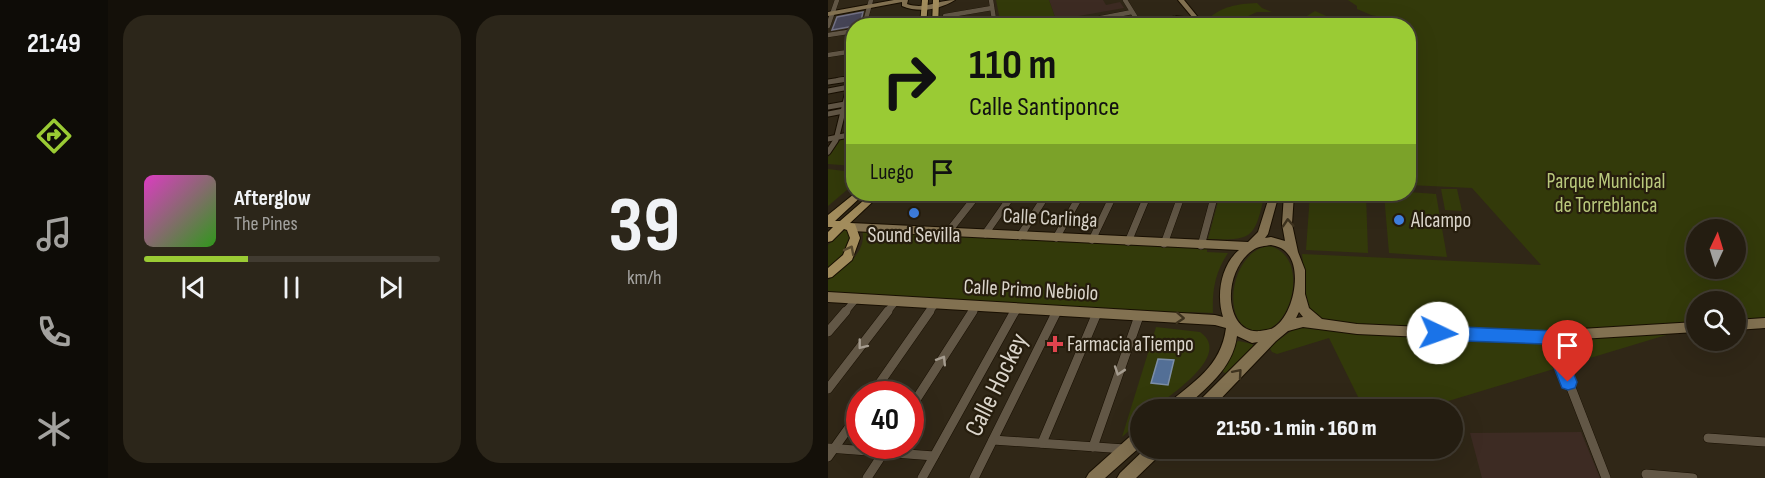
<!DOCTYPE html>
<html lang="es">
<head>
<meta charset="utf-8">
<style>
	body { margin:0; font-family:"Sofia Sans Condensed",sans-serif; background:#2c261a; color:#f1f3f6; height:100vh; display:flex; flex-direction:column; font-size:22px; white-space:nowrap }
	* { box-sizing:border-box; margin:0 }
	p { font-size:20px; color:#a3a29f }
	.icon { flex:none; width:33px; height:33px; fill:none; stroke:currentColor; stroke-width:2; stroke-linecap:round; stroke-linejoin:round }
	.map { position:relative; flex:1; overflow:hidden }
	.details { display:flex; flex-direction:column; gap:15px; padding:15px; background:#141009; width:720px }
	.details>* { flex:none }
	.hud { position:absolute; left:18px; top:18px; width:570px; height:183px; border-radius:24px; box-shadow:0 6px 24px #0002,0 0 0 2px #413b31; background:#9acb34; color:#111; overflow:hidden }
	.needle { width:39px; rotate:4deg }
	.controls { position:absolute; left:858px; top:219px; display:grid; gap:12px }
	.controls a { display:grid; place-items:center; width:60px; height:60px; border-radius:50%; background:#241d11; box-shadow:0 6px 24px #0002,0 0 0 2px #413b31; font-size:30px }
	.speed { position:absolute; left:18px; top:381px; display:flex; gap:12px; font-size:30px; font-weight:700; text-align:center }
	.speed>* { display:grid; place-content:center; width:78px; height:78px; border-radius:50%; background:#241d11; box-shadow:0 6px 24px #0002,0 0 0 2px #413b31; line-height:1 }
	.speed .limit { border:9px solid #d22; background:#fff; color:#111 }
	.pin { position:absolute; display:grid; place-items:center; width:51px; height:51px; color:#fff; margin:-62px -26px; border-radius:50% 50% 50% 0; rotate:-45deg; box-shadow:0 0 6px #0007 }
	.pin .icon { rotate:45deg }
	.me { position:absolute; width:66px; margin:-33px; rotate:93deg; stroke-linejoin:round; filter:drop-shadow(0 0 4px #0008) }
	.turn { display:flex; align-items:center; gap:21px; height:126px; padding:0 24px; font-size:27px }
	.turn .icon { width:78px; height:78px; stroke-width:2.5 }
	.turn b { display:block; font-size:42px; line-height:51px }
	.then { display:flex; align-items:center; height:57px; padding:0 24px; background:#0003; gap:12px; font-size:22px }
	.details .card { flex:1; display:flex; flex-direction:column; justify-content:center; gap:9px; min-width:0; padding:0 21px; border-radius:24px; background:#2c261a }
	.details .dial { align-items:center; gap:0 }
	.dial b { font-size:78px; line-height:1 }
	.song { display:flex; align-items:center; gap:18px }
	.cover { width:72px; height:72px; border-radius:9px; background:linear-gradient(135deg,hsl(310 70% 55%),hsl(110 70% 35%)) }
	.played { height:6px; border-radius:3px; background:linear-gradient(90deg,#9acb34 35%,#413b31 35%) }
	.keys { display:flex; justify-content:space-around; direction:ltr }
	.details .tiles { flex:1; display:grid; gap:15px; grid-template-columns:repeat(2,1fr) }
	.trip { position:absolute; left:302px; top:399px; width:333px; height:60px; border-radius:30px; background:#241d11; box-shadow:0 6px 24px #0002,0 0 0 2px #413b31; font-weight:800; line-height:60px; text-align:center }
	main { display:flex; flex:1; min-height:0 }
	.dock { display:flex; flex-direction:column; width:108px; justify-content:space-around; align-items:center; background:#0e0c07; color:#a3a29f }
	.dock .icon { width:42px; height:42px }
	.dock .current { color:#9acb34 }
	.dock b { font-size:27px; color:#f1f3f6 }
	.map>svg:first-child { display:block }
	.education { fill:#3d2b23 }
	.green { fill:#333a0a; fill-rule:evenodd }
	.water { fill:#536f96; stroke:#7c8ea6; stroke-width:1.5 }
	.building { fill:#464557; stroke:#727184; stroke-width:1.5 }
	.lines { fill:none; stroke-linecap:round; stroke-linejoin:round }
	.street-far3-casing { stroke:#180f02; stroke-width:5 }
	.street-far2-casing { stroke:#180f02; stroke-width:7 }
	.street-far1-casing { stroke:#180f02; stroke-width:8 }
	.street-casing { stroke:#180f02; stroke-width:10 }
	.secondary-casing { stroke:#180f02; stroke-width:2 }
	.primary-casing { stroke:#180f02; stroke-width:2 }
	.street-far3 { stroke:#625746; stroke-width:4.5 }
	.street-far2 { stroke:#625746; stroke-width:5 }
	.street-far1 { stroke:#625746; stroke-width:7 }
	.street { stroke:#625746; stroke-width:9 }
	.secondary { fill:#827151; fill-rule:evenodd }
	.primary { fill:#a28c5c; fill-rule:evenodd }
	.oneway { stroke:#3d321e }
	.oneway2 { stroke:#58492d }
	.oneway3 { stroke:#a59c8f }
	.route { fill:#1a73e8; stroke:#114b97; stroke-width:1.5 }
	.shop-dot { fill:#3f7fe0; stroke:#261d0d; stroke-width:2 }
	.health-dot { fill:#e0444e; stroke:#261d0d; stroke-width:2 }
	.labels { text-anchor:middle; dominant-baseline:central; stroke-width:4.5; stroke-linejoin:round; paint-order:stroke }
	.park-label { font-size:21px; fill:#b9c87c; stroke:#261d0d }
	.street-label { font-size:21px; fill:#dbd5cb; stroke:#261d0d }
	.poi-label { font-size:21px; fill:#dbd5cb; stroke:#261d0d; text-anchor:start }
	.near-street-label { font-size:26px; fill:#dbd5cb; stroke:#261d0d }
</style>
</head>
<body>
<main>
<nav class="dock">
<b>21:49</b>
<svg class="icon current" aria-label="directions" viewBox="0 0 24 24"><path d="M12 3l9 9-9 9-9-9zM9 14v-3h6M13 9l2 2-2 2"/></svg>
<svg class="icon" aria-label="music" viewBox="0 0 24 24"><path d="M9 18V5l10-2v13"/><circle cx="6" cy="18" r="3"/><circle cx="16" cy="16" r="3"/></svg>
<svg class="icon" aria-label="phone" viewBox="0 0 24 24"><path d="M5 4h4l2 5-3 2q2 4 5 5l2-3 5 2v4C11 20 4 13 5 4z"/></svg>
<svg class="icon" aria-label="climate" viewBox="0 0 24 24"><path d="M12 3v18M4 7l16 10M4 17L20 7"/></svg>
</nav>
<section class="details">
<div class="tiles">
<div class="card">
<div class="song"><i class="cover"></i><div><b>Afterglow</b><p>The Pines</p></div></div>
<div class="played"></div>
<div class="keys"><svg class="icon" aria-label="previous" viewBox="0 0 24 24"><path d="M18 5L8 12l10 7zM5 5v14"/></svg><svg class="icon" aria-label="pause" viewBox="0 0 24 24"><path d="M8 5v14M16 5v14"/></svg><svg class="icon" aria-label="next" viewBox="0 0 24 24"><path d="M6 5l10 7-10 7zM19 5v14"/></svg></div>
</div>
<div class="card dial"><b>39</b><p>km/h</p></div>
</div>
</section>
<div class="map">
<svg width="937" height="478" viewBox="0 0 937 478">
	<rect width="100%" height="100%" fill="#302717"/>
	<g class="education">
		<path d="M221,0H275L278,5L292,2L296,8L228,20Z"/>
		<path d="M753,432L772,478H654L642,433Z"/>
	</g>
	<g class="green">
		<path d="M168,0H221L228,20L219,22L220,25H173Z"/>
		<path d="M520,0H937V319L908,321V302H868V326L594,409H536L501,338L449,354L444,352L441,347L484,316L476,298L477,281L474,254L713,265L644,188L581,185L580,26L556,25L563,19L543,15L529,9V6ZM868,230H908V268H868Z"/>
		<path d="M429,3L434,8L444,12H429L418,17L419,21L452,25L457,23V20L474,19L487,11L503,18L504,21H524L526,24L413,26L379,20C394,6 409,4 429,3Z"/>
		<path d="M25,136V166L0,164V157L13,139Z"/>
		<path d="M0,169L25,172L26,184L0,206Z"/>
		<path d="M613,189H629L634,211L617,210Z"/>
		<path d="M581,192L608,194L619,257L561,253L556,194Z"/>
		<path d="M392,194H437C426,237 427,241 380,239Z"/>
		<path d="M482,194H538L540,253L478,250Z"/>
		<path d="M18,229L23,235L20,253L0,272V245Z"/>
		<path d="M34,230L379,248V252L400,253C387,272 384,291 385,313L362,312L361,316L0,294V280C15,269 40,252 34,230Z"/>
		<path d="M441,246C486,255 462,346 421,329C393,318 404,250 441,246Z"/>
		<path d="M328,327L372,332C405,355 343,394 325,409L312,410V421L294,437Z"/>
		<path d="M411,341L424,344L426,347L402,377L393,370L400,362L408,342Z"/>
	</g>
	<path class="water" d="M330,359L346,360L340,385L323,383Z"/>
	<path class="building" d="M35,12L32,25L4,30L9,17Z"/>
	<g class="lines">
		<defs>
			<g id="street-far3">
				<path d="M163,0L167,26"/>
				<path d="M297,0L313,26"/>
				<path d="M117,16L164,8"/>
				<path d="M0,26L9,0"/>
				<path d="M36,26L43,0"/>
				<path d="M61,26L85,22"/>
				<path d="M232,26L304,12"/>
				<path d="M305,26L347,18"/>
				<path d="M0,35L26,31"/>
				<path d="M0,55L26,51"/>
				<path d="M10,80L26,78"/>
				<path d="M23,80L26,68"/>
			</g>
			<g id="street-far2">
				<path d="M0,82L20,79"/>
				<path d="M0,91L21,87"/>
				<path d="M0,107L17,104"/>
				<path d="M0,114L26,109"/>
				<path d="M0,139L26,134"/>
				<path d="M0,152L8,140L23,79"/>
			</g>
			<g id="street-far1">
				<path d="M120,232L150,194"/>
				<path d="M157,234L185,194"/>
				<path d="M192,236L219,194"/>
				<path d="M228,238L253,194"/>
				<path d="M264,240L286,194"/>
				<path d="M300,242L320,194"/>
				<path d="M336,244L354,194"/>
				<path d="M373,246L387,194"/>
				<path d="M17,312L28,299"/>
				<path d="M59,312L68,301"/>
				<path d="M101,312L108,303"/>
				<path d="M144,312L148,306"/>
				<path d="M187,312L189,308"/>
			</g>
			<g id="street">
				<path d="M0,332L18,311"/>
				<path d="M723,336L778,478"/>
				<path d="M0,389L60,311"/>
				<path d="M44,394L102,311"/>
				<path d="M82,409L145,311"/>
				<path d="M880,438L937,442"/>
				<path d="M165,440L297,449"/>
				<path d="M214,443L269,313"/>
				<path d="M265,447L311,316"/>
				<path d="M0,448L106,456"/>
				<path d="M0,457L32,412"/>
				<path d="M39,478L60,446"/>
				<path d="M94,478L187,311"/>
				<path d="M146,478L229,311"/>
				<path d="M820,478L818,474L865,478"/>
			</g>
			<g id="secondary">
				<path d="M66,0H80L79,4C97,10 110,0 127,0C111,10 91,13 74,6V2L0,16V12Z"/>
				<path d="M350,0H356L377,26L345,19L344,18L347,16L365,18Z"/>
				<path d="M442,194H451L440,234L437,238L443,237L457,241L454,224L456,194H466L464,224L470,252L477,270V294L481,308L494,319L529,324L703,332L868,322V332L703,342L529,334L475,327L460,331L448,341L382,410H365L367,405L430,342L424,343L409,336C405,369 377,389 354,410H336L338,405C365,382 393,367 398,328L387,325L0,302V292L387,315L395,317C388,295 393,265 411,250L23,231L18,227L23,223L420,242L430,232ZM443,245C449,246 455,248 459,253C475,270 465,317 445,328C442,330 436,330 432,331C422,332 414,328 409,320C396,298 405,263 425,250C430,246 437,246 443,245ZM471,312L475,317L468,318Z"/>
				<path d="M937,318V328L908,330V320Z"/>
				<path d="M312,430V447L277,478H258L261,473L307,432Z"/>
				<path d="M318,448H336L334,453L308,478H289L292,473Z"/>
			</g>
			<g id="primary">
				<path d="M94,0H100L98,26H92Z"/>
				<path d="M105,0H111L110,26H104Z"/>
				<path d="M26,194H36L7,221H12L43,194H53L22,223L27,224L32,238L24,260L4,277L0,278V268L15,255L22,238L19,230L16,229L4,241L0,242V232L5,227H0V215Z"/>
			</g>
		</defs>
		<use href="#street-far3" class="street-far3-casing"/>
		<use href="#street-far2" class="street-far2-casing"/>
		<use href="#street-far1" class="street-far1-casing"/>
		<use href="#street" class="street-casing"/>
		<use href="#secondary" class="secondary-casing"/>
		<use href="#primary" class="primary-casing"/>
		<use href="#street-far3" class="street-far3"/>
		<use href="#street-far2" class="street-far2"/>
		<use href="#street-far1" class="street-far1"/>
		<use href="#street" class="street"/>
		<use href="#secondary" class="secondary"/>
		<use href="#primary" class="primary"/>
	</g>
	<defs><path id="oneway-chevron" d="M-2-3.5L2.5 0L-2 3.5" fill="none" stroke-width="1.6" stroke-linecap="round" stroke-linejoin="round" transform="scale(1.5)"/></defs>
	<g class="oneway">
		<use href="#oneway-chevron" transform="translate(460 223) rotate(-94)"/>
		<use href="#oneway-chevron" transform="translate(352 318) rotate(3)"/>
		<use href="#oneway-chevron" transform="translate(410 373) rotate(-49)"/>
	</g>
	<use class="oneway2" href="#oneway-chevron" transform="translate(22 250) rotate(-62)"/>
	<g class="oneway3">
		<use href="#oneway-chevron" transform="translate(34 345) rotate(128)"/>
		<use href="#oneway-chevron" transform="translate(114 360) rotate(-58)"/>
		<use href="#oneway-chevron" transform="translate(291 371) rotate(109)"/>
	</g>
	<path class="route" d="M610,326L728,331L749,382L747,388L740,390L734,388L717,344L610,340L604,338L602,333L604,328Z"/>
	<g class="shop-dot">
		<circle cx="86" cy="213" r="6"/>
		<circle cx="571" cy="220" r="6"/>
	</g>
	<path class="health-dot" d="M224 335h6v6h6v6h-6v6h-6v-6h-6v-6h6z"/>
	<g class="labels">
		<g class="park-label">
			<text x="778" y="181">Parque Municipal<tspan x="778" dy="24">de Torreblanca</tspan></text>
		</g>
		<g class="street-label">
			<text transform="translate(222 218) rotate(3)">Calle Carlinga</text>
			<text transform="translate(203 290) rotate(3)">Calle Primo Nebiolo</text>
		</g>
		<g class="poi-label">
			<text x="583" y="220">Alcampo</text>
			<text x="86" y="235" text-anchor="middle">Sound Sevilla</text>
			<text x="239" y="344">Farmacia aTiempo</text>
		</g>
		<g class="near-street-label">
			<text transform="translate(169 385) rotate(-64)">Calle Hockey</text>
		</g>
	</g>
</svg>
<div class="controls">
<a><svg class="needle" viewBox="-14 -14 28 28"><path d="M0-13l5 13h-10z" fill="#e53935"/><path d="M0 13l5-13h-10z" fill="#a3a29f"/></svg></a>
<a><svg class="icon" aria-label="search" viewBox="0 0 24 24"><circle cx="10" cy="10" r="6"/><path d="M15 15l6 6"/></svg></a>
</div>
<div class="speed"><div class="limit">40</div></div>
<div class="pin" style="left:740px;top:382px;background:#d93025"><svg class="icon" aria-label="arrive" viewBox="0 0 24 24"><path d="M6 21V4h12l-3 4 3 4H6"/></svg></div>
<svg class="me" style="left:610px;top:333px" viewBox="-20 -20 40 40"><circle r="19" fill="#fff"/><path d="M0-13L10 11 0 6-10 11z" fill="#1a73e8"/></svg>
<div class="trip">21:50 · 1 min · 160 m</div>
<div class="hud">
<div class="turn"><svg class="icon" aria-label="right" viewBox="0 0 24 24"><path d="M7 20v-9h11M14 6l5 5-5 5"/></svg><div><b>110 m</b>Calle Santiponce</div></div>
<div class="then">Luego<svg class="icon" aria-label="arrive" viewBox="0 0 24 24"><path d="M6 21V4h12l-3 4 3 4H6"/></svg></div>
</div>
</div>
</main>
</body>
</html>
